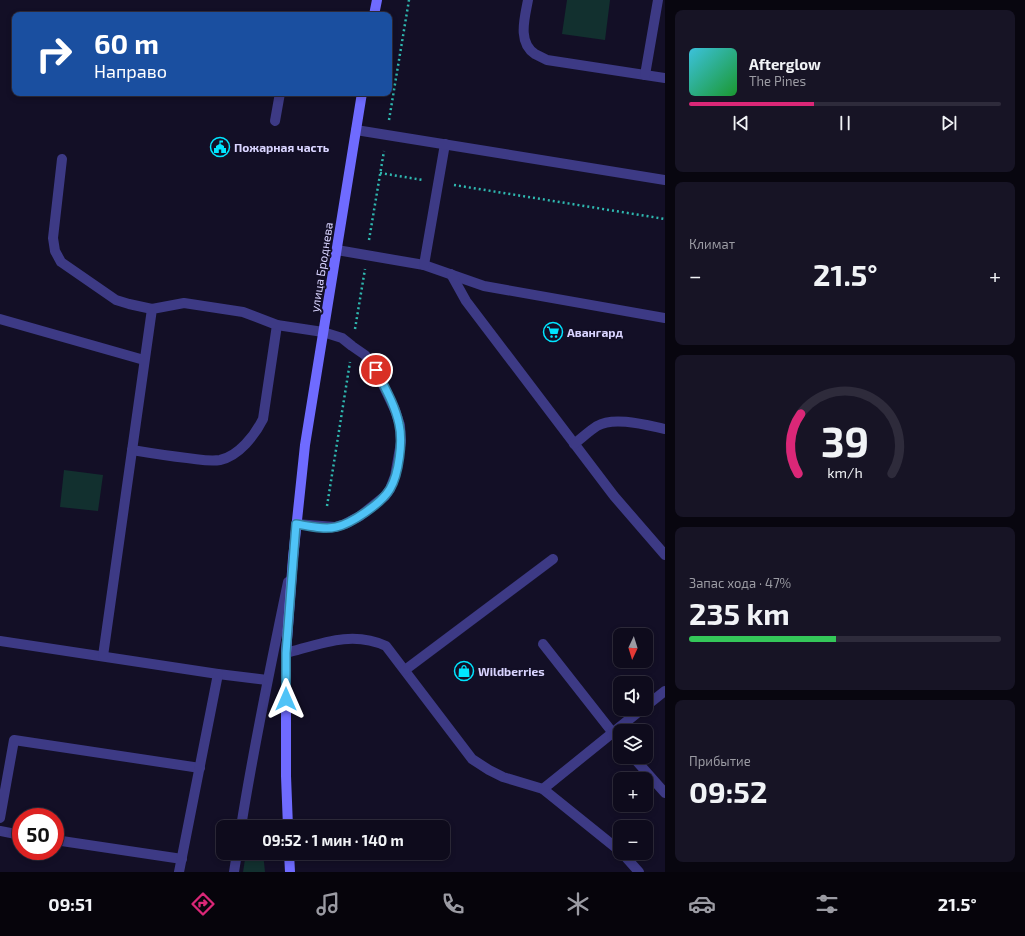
<!DOCTYPE html>
<html lang="ru">
<head>
<meta charset="utf-8">
<style>
	body { margin:0; font-family:"Exo 2",sans-serif; background:#171425; color:#f1f3f6; height:100vh; display:flex; flex-direction:column; font-size:15px; white-space:nowrap }
	* { box-sizing:border-box; margin:0 }
	p { font-size:13px; color:#9b9ba3 }
	.icon { flex:none; width:22px; height:22px; fill:none; stroke:currentColor; stroke-width:2; stroke-linecap:round; stroke-linejoin:round }
	.map { position:relative; flex:1; overflow:hidden }
	.details { display:flex; flex-direction:column; gap:10px; padding:10px; background:#08060f; width:360px }
	.details>* { flex:none }
	.guide { position:absolute; left:12px; top:12px; width:380px; height:84px; border-radius:8px; box-shadow:0 2px 6px #0003,0 0 0 1px #2e2b3b; background:#1a4fa0; color:#fff; overflow:hidden }
	.needle { width:26px; rotate:184deg }
	.controls { position:absolute; left:613px; top:628px; display:grid; gap:8px }
	.controls a { display:grid; place-items:center; width:40px; height:40px; border-radius:8px; background:#0e0b1c; box-shadow:0 2px 6px #0003,0 0 0 1px #2e2b3b; font-size:20px }
	.speed { position:absolute; left:12px; top:808px; display:flex; gap:8px; font-size:20px; font-weight:700; text-align:center }
	.speed>* { display:grid; place-content:center; width:52px; height:52px; border-radius:50%; background:#0e0b1c; box-shadow:0 2px 6px #0003,0 0 0 1px #2e2b3b; line-height:1 }
	.speed .limit { border:6px solid #d22; background:#fff; color:#111 }
	.pin { position:absolute; display:grid; place-items:center; width:34px; height:34px; color:#fff; margin:-17px; border:2px solid #fff; border-radius:50%; box-shadow:0 1px 4px #0007 }
	.me { position:absolute; width:44px; margin:-22px; rotate:0deg; stroke-linejoin:round; filter:drop-shadow(0 0 3px #0008) }
	.turn { display:flex; align-items:center; gap:14px; height:84px; padding:0 16px; font-size:18px }
	.turn .icon { width:52px; height:52px; stroke-width:2.5 }
	.turn b { display:block; font-size:28px; line-height:34px }
	.big { font-size:30px; font-weight:700; line-height:1.1 }
	.details .widget { flex:1; display:flex; flex-direction:column; justify-content:center; gap:6px; min-width:0; padding:0 14px; border-radius:8px; background:#171425 }
	.details .dial { align-items:center; gap:0 }
	.dial svg { height:104px; overflow:visible; fill:none; stroke:#2e2b3b; stroke-width:7; stroke-linecap:round; text-anchor:middle }
	.dial text { fill:#f1f3f6; stroke:none }
	.song { display:flex; align-items:center; gap:12px }
	.cover { width:48px; height:48px; border-radius:6px; background:linear-gradient(135deg,hsl(190 70% 55%),hsl(130 70% 35%)) }
	.played { height:4px; border-radius:2px; background:linear-gradient(90deg,#db2777 40%,#2e2b3b 40%) }
	.keys { display:flex; justify-content:space-around; direction:ltr }
	.heat { display:flex; justify-content:space-between; align-items:center; font-size:22px; direction:ltr }
	.charge { height:6px; border-radius:3px; background:linear-gradient(90deg,#34c759 47%,#2e2b3b 0) }
	.trip { position:absolute; left:216px; top:820px; width:234px; height:40px; border-radius:8px; background:#0e0b1c; box-shadow:0 2px 6px #0003,0 0 0 1px #2e2b3b; font-weight:700; line-height:40px; text-align:center }
	.dock { display:flex; height:64px; justify-content:space-around; align-items:center; background:#06040b; color:#9b9ba3 }
	.dock .icon { width:28px; height:28px }
	.dock .on { color:#db2777 }
	.dock b { font-size:18px; color:#f1f3f6 }
	main { display:flex; flex:1; min-height:0 }
	.map>svg:first-child { display:block }
	.green { fill:#12302f }
	.lines { fill:none; stroke-linecap:round; stroke-linejoin:round }
	.path { stroke:#2fb8b0; stroke-width:2.5; stroke-dasharray:2 3; stroke-linecap:butt }
	.lane { stroke:#3d3a85; stroke-width:10 }
	.street { stroke:#3d3a85; stroke-width:10 }
	.secondary { stroke:#6f6bff; stroke-width:10 }
	.route-casing { stroke:#337fa1; stroke-width:10 }
	.route { stroke:#4fc3f7; stroke-width:7 }
	.labels { text-anchor:middle; dominant-baseline:central; stroke-width:4; stroke-linejoin:round; paint-order:stroke }
	.poi-label { font-size:12px; font-weight:bold; fill:#d9d4ff; stroke:#130f26; text-anchor:start }
	.street-label { font-size:12px; fill:#d9d4ff; stroke:#130f26 }
</style>
</head>
<body>
<main>
<div class="map">
<svg width="665" height="872" viewBox="0 0 665 872">
	<rect width="100%" height="100%" fill="#130f26"/>
	<g class="green">
		<path d="M567,0H610L605,40L562,34Z"/>
		<path d="M64,470L103,475L98,511L60,507Z"/>
		<path d="M246,853H263L265,872H243Z"/>
	</g>
	<g class="lines">
		<g class="path">
			<path d="M389,120L409,0"/>
			<path d="M380,173L423,180"/>
			<path d="M454,185L665,219"/>
			<path d="M369,240L384,151"/>
			<path d="M355,329L365,269"/>
			<path d="M327,506L350,362"/>
		</g>
		<g class="lane">
			<path d="M528,0C525,17 517,42 535,54C539,56 543,58 547,60L665,78"/>
			<path d="M645,75L658,0"/>
			<path d="M275,121L280,93"/>
			<path d="M62,159L53,238L55,251L61,262L116,300L129,304L152,309"/>
			<path d="M337,250L424,265L484,286L665,318"/>
			<path d="M424,265L445,144"/>
			<path d="M451,274L466,301L614,496L665,555"/>
			<path d="M0,319L144,360"/>
			<path d="M574,444C582,438 589,431 597,426C614,416 646,425 665,429"/>
			<path d="M132,450C150,453 169,456 187,458C198,459 209,462 220,460C239,456 255,435 263,419L277,325"/>
			<path d="M0,641L218,674L267,680"/>
			<path d="M543,644L620,742"/>
			<path d="M286,653C320,644 352,630 386,646L472,759L489,770L503,777L543,789L620,851"/>
			<path d="M103,656L152,309L184,303L243,312L277,325L323,332L342,338L352,346L365,355L376,370L395,410L400,425L401,442L395,476L390,489L385,496L360,516L345,524L335,527L296,524"/>
			<path d="M405,670L553,559"/>
			<path d="M646,706L665,691"/>
			<path d="M633,757L665,793"/>
			<path d="M543,789L642,709"/>
			<path d="M0,818L14,740L200,768"/>
			<path d="M0,831L21,835"/>
			<path d="M55,840L182,859"/>
			<path d="M622,853L639,872"/>
			<path d="M179,872L218,674"/>
		</g>
		<g class="street">
			<path d="M356,130L665,180"/>
			<path d="M241,827C254,745 271,663 288,582"/>
			<path d="M234,872L237,853"/>
		</g>
		<g class="secondary">
			<path d="M374,15L377,0"/>
			<path d="M288,827L286,776V653L293,558L305,445L362,93"/>
			<path d="M289,853L290,872"/>
		</g>
	</g>
	<g class="lines">
		<defs>
			<path id="route" d="M286,699V653L296,524C309,526 324,530 336,527C351,524 382,503 390,489C399,474 403,441 399,424C395,405 385,388 376,370"/>
		</defs>
		<use href="#route" class="route-casing"/>
		<use href="#route" class="route"/>
	</g>
	<defs>
		<symbol id="civic-ring" viewBox="-11 -11 22 22"><circle r="9.5" fill="#130f26" stroke="#00e5ff" stroke-width="1.5"/><path d="M-.6-6.5H3V-4.5H.6V-3L4-1V1h2V6H-6V1h2V-1L-.6-3ZM-1.2 2.5V6h2.4V2.5Z" fill="#00e5ff"/></symbol>
		<symbol id="supermarket-ring" viewBox="-11 -11 22 22"><circle r="9.5" fill="#130f26" stroke="#00e5ff" stroke-width="1.5"/><path d="M-6-5.5h2.5l.6 2H6L4.5 2H-2.5L-4.4-4H-6ZM-1.5 3.2a1.3 1.3 0 1 0 .1 0ZM3 3.2a1.3 1.3 0 1 0 .1 0Z" fill="#00e5ff"/></symbol>
		<symbol id="shop-ring" viewBox="-11 -11 22 22"><circle r="9.5" fill="#130f26" stroke="#00e5ff" stroke-width="1.5"/><path d="M-5-2.5h2.3a2.7 3.5 0 0 1 5.4 0H5L5.5 6h-11ZM-1.5-2.5h3a1.5 2.3 0 0 0-3 0Z" fill="#00e5ff"/></symbol>
	</defs>
	<g fill-rule="evenodd">
		<use href="#civic-ring" x="209" y="136" width="22" height="22"/>
		<use href="#supermarket-ring" x="542" y="321" width="22" height="22"/>
		<use href="#shop-ring" x="453" y="660" width="22" height="22"/>
	</g>
	<g class="labels">
		<g class="poi-label">
			<text x="234" y="147">Пожарная часть</text>
			<text x="567" y="332">Авангард</text>
			<text x="478" y="671">Wildberries</text>
		</g>
		<g class="street-label">
			<text transform="translate(321 267) rotate(-81)">улица Броднева</text>
		</g>
	</g>
</svg>
<div class="controls">
<a><svg class="needle" viewBox="-14 -14 28 28"><path d="M0-13l5 13h-10z" fill="#e53935"/><path d="M0 13l5-13h-10z" fill="#9b9ba3"/></svg></a>
<a><svg class="icon" aria-label="sound" viewBox="0 0 24 24"><path d="M4 9h4l5-4v14l-5-4H4zM17 9q2 3 0 6"/></svg></a>
<a><svg class="icon" aria-label="layers" viewBox="0 0 24 24"><path d="M12 4l9 5-9 5-9-5zM3 14l9 5 9-5"/></svg></a>
<a>+</a>
<a>−</a>
</div>
<div class="speed"><div class="limit">50</div></div>
<div class="pin" style="left:376px;top:370px;background:#d93025"><svg class="icon" aria-label="arrive" viewBox="0 0 24 24"><path d="M6 21V4h12l-3 4 3 4H6"/></svg></div>
<svg class="me" style="left:286px;top:699px" viewBox="-20 -20 40 40"><path d="M0-17L14 15 0 8-14 15z" fill="#4fc3f7" stroke="#fff" stroke-width="4"/></svg>
<div class="trip">09:52 · 1 мин · 140 m</div>
<div class="guide">
<div class="turn"><svg class="icon" aria-label="right" viewBox="0 0 24 24"><path d="M7 20v-9h11M14 6l5 5-5 5"/></svg><div><b>60 m</b>Направо</div></div>
</div>
</div>
<section class="details">
<div class="widget">
<div class="song"><i class="cover"></i><div><b>Afterglow</b><p>The Pines</p></div></div>
<div class="played"></div>
<div class="keys"><svg class="icon" aria-label="previous" viewBox="0 0 24 24"><path d="M18 5L8 12l10 7zM5 5v14"/></svg><svg class="icon" aria-label="pause" viewBox="0 0 24 24"><path d="M8 5v14M16 5v14"/></svg><svg class="icon" aria-label="next" viewBox="0 0 24 24"><path d="M6 5l10 7-10 7zM19 5v14"/></svg></div>
</div>
<div class="widget"><p>Климат</p>
<div class="heat"><a>−</a><b class="big">21.5°</b><a>+</a></div>
</div>
<div class="widget dial"><svg viewBox="0 0 100 80">
<path d="M14 69A42 42 0 1 1 86 69"/>
<path d="M14 69A42 42 0 0 1 16 23" stroke="#db2777"/>
<text x="50" y="56" font-size="32" font-weight="700">39</text>
<text x="50" y="72" font-size="11">km/h</text>
</svg></div>
<div class="widget"><p>Запас хода · 47%</p><b class="big">235 km</b><div class="charge"></div></div>
<div class="widget"><p>Прибытие</p><b class="big">09:52</b></div>
</section>
</main>
<nav class="dock">
<b>09:51</b>
<svg class="icon on" aria-label="directions" viewBox="0 0 24 24"><path d="M12 3l9 9-9 9-9-9zM9 14v-3h6M13 9l2 2-2 2"/></svg>
<svg class="icon" aria-label="music" viewBox="0 0 24 24"><path d="M9 18V5l10-2v13"/><circle cx="6" cy="18" r="3"/><circle cx="16" cy="16" r="3"/></svg>
<svg class="icon" aria-label="phone" viewBox="0 0 24 24"><path d="M5 4h4l2 5-3 2q2 4 5 5l2-3 5 2v4C11 20 4 13 5 4z"/></svg>
<svg class="icon" aria-label="climate" viewBox="0 0 24 24"><path d="M12 3v18M4 7l16 10M4 17L20 7"/></svg>
<svg class="icon" aria-label="car" viewBox="0 0 24 24"><path d="M5 17H2v-5l4-1 3-4h7l3 4 3 1v5h-3M9 17h6M6 11h13"/><circle cx="7" cy="17" r="2"/><circle cx="17" cy="17" r="2"/></svg>
<svg class="icon" aria-label="filters" viewBox="0 0 24 24"><path d="M4 7h16M4 17h16"/><circle cx="9" cy="7" r="2"/><circle cx="15" cy="17" r="2"/></svg>
<b>21.5°</b>
</nav>
</body>
</html>
